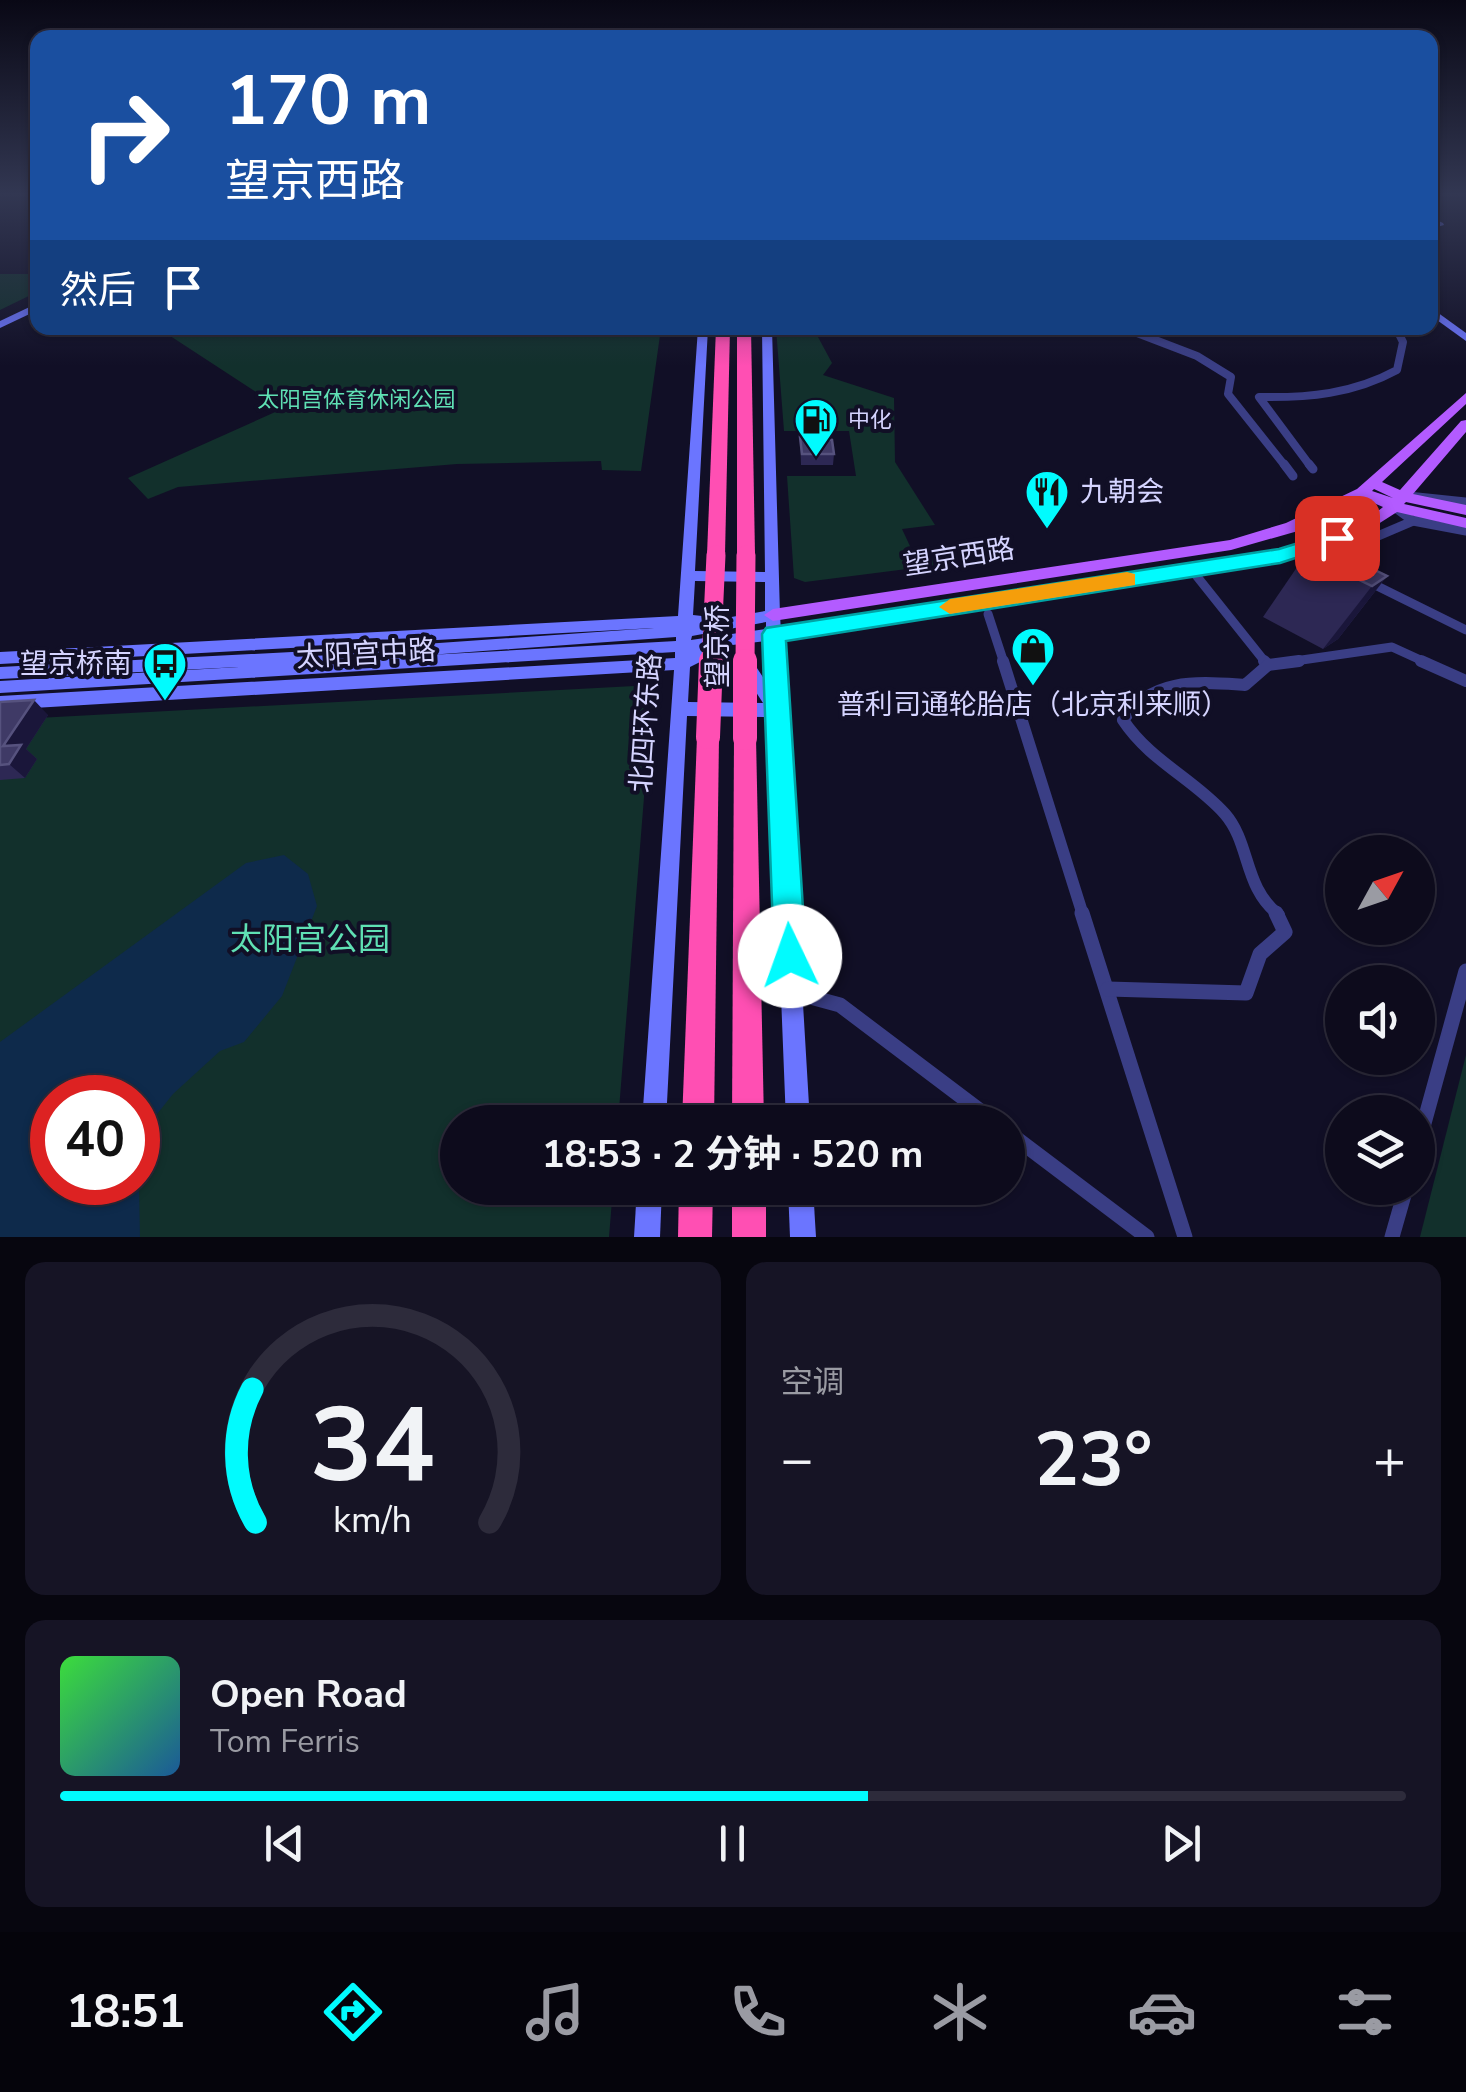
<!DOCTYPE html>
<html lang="zh">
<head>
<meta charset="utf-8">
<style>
	body { margin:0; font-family:"Nunito Sans","Noto Sans SC",sans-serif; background:#161425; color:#f1f3f6; height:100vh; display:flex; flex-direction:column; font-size:38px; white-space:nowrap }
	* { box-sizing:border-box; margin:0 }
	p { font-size:32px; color:#9a9ba3 }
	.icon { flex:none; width:55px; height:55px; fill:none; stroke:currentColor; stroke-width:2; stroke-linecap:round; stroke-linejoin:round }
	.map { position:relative; height:1237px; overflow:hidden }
	.side { display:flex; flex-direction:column; gap:25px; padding:25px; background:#07060f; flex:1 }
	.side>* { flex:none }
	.guide { position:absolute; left:30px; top:30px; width:1408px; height:305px; border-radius:20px; box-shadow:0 2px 8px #0004,0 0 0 2px #2d2b3b; background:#1a4fa0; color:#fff; overflow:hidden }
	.needle { width:65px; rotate:50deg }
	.buttons { position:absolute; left:1325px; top:835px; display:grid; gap:20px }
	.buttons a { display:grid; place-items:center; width:110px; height:110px; border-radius:50%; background:#0d0b1c; box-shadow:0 2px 8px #0004,0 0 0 2px #2d2b3b; font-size:50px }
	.speed { position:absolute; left:30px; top:1075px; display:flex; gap:20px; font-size:50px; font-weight:700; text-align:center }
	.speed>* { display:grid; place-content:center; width:130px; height:130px; border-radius:50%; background:#0d0b1c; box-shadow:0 2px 8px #0004,0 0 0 2px #2d2b3b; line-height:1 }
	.speed .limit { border:15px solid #d22; background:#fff; color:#111 }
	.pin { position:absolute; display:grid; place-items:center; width:85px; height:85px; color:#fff; margin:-42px; border-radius:20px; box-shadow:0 5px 15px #0006 }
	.me { position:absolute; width:110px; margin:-55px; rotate:357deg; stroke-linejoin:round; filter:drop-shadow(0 0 8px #0008) }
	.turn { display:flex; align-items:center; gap:35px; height:210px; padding:0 30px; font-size:45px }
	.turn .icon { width:130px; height:130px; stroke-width:2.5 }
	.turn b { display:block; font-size:70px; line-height:85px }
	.then { display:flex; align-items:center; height:95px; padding:0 30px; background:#0003; gap:20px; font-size:38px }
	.big { font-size:75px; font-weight:700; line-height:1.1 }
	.side .tile { flex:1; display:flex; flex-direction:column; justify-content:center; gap:15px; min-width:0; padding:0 35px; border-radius:20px; background:#161425 }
	.side .dial { align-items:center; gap:0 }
	.dial svg { height:260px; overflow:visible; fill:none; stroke:#2d2b3b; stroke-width:7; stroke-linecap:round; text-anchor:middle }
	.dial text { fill:#f1f3f6; stroke:none }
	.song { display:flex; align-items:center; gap:30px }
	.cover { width:120px; height:120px; border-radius:15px; background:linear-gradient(135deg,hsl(120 70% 55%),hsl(210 70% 35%)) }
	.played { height:10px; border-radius:5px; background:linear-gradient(90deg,#01fbfe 60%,#2d2b3b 60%) }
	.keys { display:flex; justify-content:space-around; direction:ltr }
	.heat { display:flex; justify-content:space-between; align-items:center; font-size:55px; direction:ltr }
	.side .tiles { flex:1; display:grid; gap:25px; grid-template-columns:1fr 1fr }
	.tile:last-child { grid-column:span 2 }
	.trip { position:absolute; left:440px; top:1105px; width:585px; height:100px; border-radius:50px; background:#0d0b1c; box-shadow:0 2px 8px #0004,0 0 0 2px #2d2b3b; font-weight:700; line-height:100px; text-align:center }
	.tabs { display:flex; height:160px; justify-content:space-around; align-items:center; background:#05040b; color:#9a9ba3 }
	.tabs .icon { width:70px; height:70px }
	.tabs .selected { color:#01fbfe }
	.tabs b { font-size:45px; color:#f1f3f6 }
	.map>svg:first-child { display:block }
	.green { fill:#12302c; fill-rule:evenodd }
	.water { fill:#0e2a4b }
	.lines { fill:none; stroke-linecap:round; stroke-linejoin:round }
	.street-far3 { stroke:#3a3e85; stroke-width:8 }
	.street-far2 { stroke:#3a3e85; stroke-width:9 }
	.street-far1 { stroke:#3a3e85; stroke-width:12 }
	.street { stroke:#3a3e85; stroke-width:15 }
	.secondary { fill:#6b75ff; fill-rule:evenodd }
	.primary { fill:#b35bff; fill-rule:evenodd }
	.highway { fill:#ff4fb3; fill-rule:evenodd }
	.highway-bridge-far1 { stroke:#ff4fb3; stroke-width:19 }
	.highway-bridge { stroke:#ff4fb3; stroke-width:24 }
	.wall { fill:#2d2854 }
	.shaded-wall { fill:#1a163a }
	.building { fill:#3f3a66; stroke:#56527e; stroke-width:2.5 }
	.route { fill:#01fbfe; stroke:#01a3a5; stroke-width:2.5 }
	.slow { fill:#f59e0b }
	.labels { text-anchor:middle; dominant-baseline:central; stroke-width:8; stroke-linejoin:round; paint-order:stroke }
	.far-park-label { font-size:22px; fill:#5fe0b4; stroke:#110f26 }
	.far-poi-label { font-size:22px; fill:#d5d4ff; stroke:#110f26; text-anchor:start }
	.poi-label { font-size:28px; fill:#d5d4ff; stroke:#110f26; text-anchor:start }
	.street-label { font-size:28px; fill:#d5d4ff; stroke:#110f26 }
	.near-park-label { font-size:32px; fill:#5fe0b4; stroke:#110f26 }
</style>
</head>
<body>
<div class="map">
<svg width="1466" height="1237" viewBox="0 0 1466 1237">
	<rect width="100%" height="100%" fill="#110f26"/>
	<g class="green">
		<path d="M0,274H37V292L0,310Z"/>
		<path d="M158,328H661L641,471L602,470L601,461L457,464L178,487L148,499L128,478L282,409Z"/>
		<path d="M776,328H838L829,337H818L832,363L823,375L894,398L895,462L935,525L902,529L916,559L951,555L954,563L805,582L794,578L787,476H856L849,431H784Z"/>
		<path d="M653,685L618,1122H458V1188H613L609,1237H0V720ZM52,1098H138V1182H52Z"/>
		<path d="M1466,1055V1237H1420Z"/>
	</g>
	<path class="water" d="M284,855L308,874L317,906L282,996L244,1042L220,1051L173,1094L138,1138V1098H52V1182H138V1138L140,1237H0V1042L246,863Z"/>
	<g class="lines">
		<g class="street-far3">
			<path d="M1124,328L1197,356L1231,377L1228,394L1286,467"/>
			<path d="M1311,467L1259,397C1308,398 1353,394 1397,370L1403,342L1396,328"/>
		</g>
		<g class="street-far2">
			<path d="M1284,464L1293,476"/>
			<path d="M1309,464L1313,469"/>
			<path d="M1408,496L1466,502"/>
			<path d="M1394,507L1413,521L1466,531"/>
			<path d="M1331,556L1413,521L1434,517"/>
			<path d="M1191,569L1266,663"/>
			<path d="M1367,581L1466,630"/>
			<path d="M988,614L1004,663"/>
			<path d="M1281,663L1392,647L1427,663"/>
		</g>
		<g class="street-far1">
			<path d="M1003,661L1083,915"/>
			<path d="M1264,661L1268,665"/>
			<path d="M1421,661L1466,681"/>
			<path d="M1279,915C1243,887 1251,844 1225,814C1194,779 1150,761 1123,720C1153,677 1198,682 1245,685L1268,665L1299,661"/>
		</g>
		<g class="street">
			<path d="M1082,913L1185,1237"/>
			<path d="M1108,989L1246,993L1260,954L1285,932L1276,913"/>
			<path d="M792,992L840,1005L995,1122"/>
			<path d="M1008,1132L1147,1237"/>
			<path d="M1418,1145L1466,971"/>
			<path d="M1392,1237L1406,1188"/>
		</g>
		<g class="secondary">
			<path d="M1430,217L1443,223L1444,225L1437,227L1430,222Z"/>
			<path d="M38,303V310L0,328V321Z"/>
			<path d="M1430,307L1466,333V341L1430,315Z"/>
			<path d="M698,328H708L695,571L765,572L762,328H772L780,615L810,1122H786L770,717L687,716L666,1122H642L674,670L0,710V696L675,658V652L0,693V681L239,667L0,679V667L368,648L654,628L0,664V652L678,616ZM695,581L765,582V611L703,622L702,616L693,615ZM766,622V629L691,640L692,636ZM676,637V641L429,655ZM767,641L768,685L753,662H741L739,666L763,703L688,702L690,667L722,651L724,646Z"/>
			<path d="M637,1188H662L660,1237H634Z"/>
			<path d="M788,1188H813L816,1237H790Z"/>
		</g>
		<path class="primary" d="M1466,393V404L1382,482L1400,490L1461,421L1466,420V432L1413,494L1466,505V515L1406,502L1404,504L1466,518V528L1397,512L1361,535L1280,560L774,641L765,634L774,627L1280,550C1316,540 1354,532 1383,507L1362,498L1298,531L1231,550L773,621L764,615L773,609L1230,540L1286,523L1357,489ZM1374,489L1393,498L1372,491Z"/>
		<g class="highway">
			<path d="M716,328H730L725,555L716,561L707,555Z"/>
			<path d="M737,328H751L755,555L746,561L737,555Z"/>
			<path d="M708,728L716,730L719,737L714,1122H682L697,737L700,730Z"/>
			<path d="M745,729L753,731L756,738L764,1122H732L734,738L737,731Z"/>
			<path d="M679,1188H713L712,1237H678Z"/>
			<rect x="732" y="1188" width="34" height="49"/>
		</g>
		<g class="highway-bridge-far1">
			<path d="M711,663L716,555"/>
			<path d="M745,663L746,555"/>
		</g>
		<g class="highway-bridge">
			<path d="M708,737L711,661"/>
			<path d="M745,738V661"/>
		</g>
	</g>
	<g class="wall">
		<path d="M800,437L834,454L833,465H801Z"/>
		<path d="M1306,554L1387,576L1338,639L1323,649L1263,617Z"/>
		<path d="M0,702L48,715L26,749L37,759L25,778L0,780Z"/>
	</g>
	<g class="shaded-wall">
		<path d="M1387,576L1338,639L1323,649L1372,586Z"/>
		<path d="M34,700L48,715L26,749L37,759L25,778L9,764L3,746Z"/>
	</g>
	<g class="building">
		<path d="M800,437L832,440L834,454H802Z"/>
		<path d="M1317,542L1387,576L1372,586L1306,554Z"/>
		<path d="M34,700L3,746L21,745L9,764L0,765V702Z"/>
	</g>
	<linearGradient id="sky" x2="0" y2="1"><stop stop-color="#090815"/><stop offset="0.53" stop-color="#323752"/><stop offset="1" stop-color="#323752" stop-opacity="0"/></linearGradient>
	<rect width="1466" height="366" fill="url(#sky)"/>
	<path class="route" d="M1337,531L1348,538L1345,542L1280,563L786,641L806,956L801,968L790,972L779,968L774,956L762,634L766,628L1279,549Z"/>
	<path class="slow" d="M1127,572L1135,574V585L950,614L939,607L950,599Z"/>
	<defs>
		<symbol id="fuel-pin" viewBox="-11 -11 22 30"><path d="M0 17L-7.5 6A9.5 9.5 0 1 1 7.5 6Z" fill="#01fbfe" stroke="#110f26"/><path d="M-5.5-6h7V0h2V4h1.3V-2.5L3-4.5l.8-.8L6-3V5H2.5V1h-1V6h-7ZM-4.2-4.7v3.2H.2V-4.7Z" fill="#111"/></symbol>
		<symbol id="restaurant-pin" viewBox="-11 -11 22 30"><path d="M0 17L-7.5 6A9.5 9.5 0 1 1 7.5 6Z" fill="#01fbfe" stroke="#110f26"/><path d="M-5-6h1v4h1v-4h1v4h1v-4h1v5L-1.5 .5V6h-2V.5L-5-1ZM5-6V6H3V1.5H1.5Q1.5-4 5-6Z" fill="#111"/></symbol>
		<symbol id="shop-pin" viewBox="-11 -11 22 30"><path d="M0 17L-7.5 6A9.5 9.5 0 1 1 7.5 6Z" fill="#01fbfe" stroke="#110f26"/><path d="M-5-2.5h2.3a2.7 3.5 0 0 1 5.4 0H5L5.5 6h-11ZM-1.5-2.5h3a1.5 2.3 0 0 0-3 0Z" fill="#111"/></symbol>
		<symbol id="bus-pin" viewBox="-11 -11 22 30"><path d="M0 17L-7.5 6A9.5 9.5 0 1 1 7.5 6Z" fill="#01fbfe" stroke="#110f26"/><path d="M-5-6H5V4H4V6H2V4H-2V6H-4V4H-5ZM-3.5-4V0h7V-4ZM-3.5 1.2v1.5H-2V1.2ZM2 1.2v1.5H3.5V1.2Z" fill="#111"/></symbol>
	</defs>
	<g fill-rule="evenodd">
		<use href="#fuel-pin" x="791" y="395" width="50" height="68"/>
		<use href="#restaurant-pin" x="1022" y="467" width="50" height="68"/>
		<use href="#shop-pin" x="1008" y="624" width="50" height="68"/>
		<use href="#bus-pin" x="140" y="639" width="50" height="68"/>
	</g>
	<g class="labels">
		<g class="far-park-label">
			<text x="356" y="400">太阳宫体育休闲公园</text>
		</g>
		<g class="far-poi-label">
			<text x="848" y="420">中化</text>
		</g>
		<g class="poi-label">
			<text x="1080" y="492">九朝会</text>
			<text x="132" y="664" text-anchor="end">望京桥南</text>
			<text x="1033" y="705" text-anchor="middle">普利司通轮胎店（北京利来顺）</text>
		</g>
		<g class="street-label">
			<text transform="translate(959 557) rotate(-9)">望京西路</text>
			<text transform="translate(718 646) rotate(-90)">望京桥</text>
			<text transform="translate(366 654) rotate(-3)">太阳宫中路</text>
			<text transform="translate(646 723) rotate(-86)">北四环东路</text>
		</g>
		<g class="near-park-label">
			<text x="310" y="939">太阳宫公园</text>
		</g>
	</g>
</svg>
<div class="buttons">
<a><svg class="needle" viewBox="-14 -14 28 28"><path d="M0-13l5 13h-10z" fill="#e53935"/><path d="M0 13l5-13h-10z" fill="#9a9ba3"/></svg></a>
<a><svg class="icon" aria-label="sound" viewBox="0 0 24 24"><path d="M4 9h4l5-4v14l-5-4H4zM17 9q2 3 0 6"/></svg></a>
<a><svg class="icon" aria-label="layers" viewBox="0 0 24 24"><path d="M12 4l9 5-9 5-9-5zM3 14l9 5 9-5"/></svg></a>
</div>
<div class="speed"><div class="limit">40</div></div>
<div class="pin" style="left:1337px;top:538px;background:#d93025"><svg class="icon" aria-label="arrive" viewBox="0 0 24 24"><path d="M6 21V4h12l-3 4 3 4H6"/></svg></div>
<svg class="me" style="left:790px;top:956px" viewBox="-20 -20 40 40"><circle r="19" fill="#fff"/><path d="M0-13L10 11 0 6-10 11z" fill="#01fbfe"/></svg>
<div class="trip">18:53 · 2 分钟 · 520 m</div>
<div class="guide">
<div class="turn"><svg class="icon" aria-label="right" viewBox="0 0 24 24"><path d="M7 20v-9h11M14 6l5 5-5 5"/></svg><div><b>170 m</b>望京西路</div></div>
<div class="then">然后<svg class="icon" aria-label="arrive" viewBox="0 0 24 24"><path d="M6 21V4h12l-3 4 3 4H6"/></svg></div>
</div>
</div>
<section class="side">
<div class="tiles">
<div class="tile dial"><svg viewBox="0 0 100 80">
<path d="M14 69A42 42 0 1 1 86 69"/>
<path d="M14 69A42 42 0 0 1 13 28" stroke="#01fbfe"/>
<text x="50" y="56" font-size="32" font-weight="700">34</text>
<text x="50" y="72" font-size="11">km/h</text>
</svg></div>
<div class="tile"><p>空调</p>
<div class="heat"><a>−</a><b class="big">23°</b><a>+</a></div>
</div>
<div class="tile">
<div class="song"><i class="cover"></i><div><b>Open Road</b><p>Tom Ferris</p></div></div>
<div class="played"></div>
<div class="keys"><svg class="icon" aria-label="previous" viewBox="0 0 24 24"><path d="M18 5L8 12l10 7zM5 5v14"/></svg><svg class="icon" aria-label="pause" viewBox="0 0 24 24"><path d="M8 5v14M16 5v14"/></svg><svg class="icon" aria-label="next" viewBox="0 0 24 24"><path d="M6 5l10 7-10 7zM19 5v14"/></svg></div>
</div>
</div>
</section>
<nav class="tabs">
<b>18:51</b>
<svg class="icon selected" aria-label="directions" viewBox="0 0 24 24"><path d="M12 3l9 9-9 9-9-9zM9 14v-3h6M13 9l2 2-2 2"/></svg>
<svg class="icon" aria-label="music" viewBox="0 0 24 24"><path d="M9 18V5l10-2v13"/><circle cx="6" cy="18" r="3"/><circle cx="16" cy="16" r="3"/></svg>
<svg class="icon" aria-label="phone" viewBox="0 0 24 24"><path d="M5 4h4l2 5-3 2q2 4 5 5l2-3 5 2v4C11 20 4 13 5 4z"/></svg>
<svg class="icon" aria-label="climate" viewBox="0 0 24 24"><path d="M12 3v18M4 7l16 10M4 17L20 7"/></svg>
<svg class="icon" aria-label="car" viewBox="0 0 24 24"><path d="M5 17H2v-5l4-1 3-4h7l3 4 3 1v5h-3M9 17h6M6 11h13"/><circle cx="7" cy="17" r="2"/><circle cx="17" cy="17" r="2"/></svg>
<svg class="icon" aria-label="filters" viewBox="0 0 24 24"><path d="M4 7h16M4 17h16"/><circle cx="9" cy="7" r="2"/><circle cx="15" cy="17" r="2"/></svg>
</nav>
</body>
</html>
